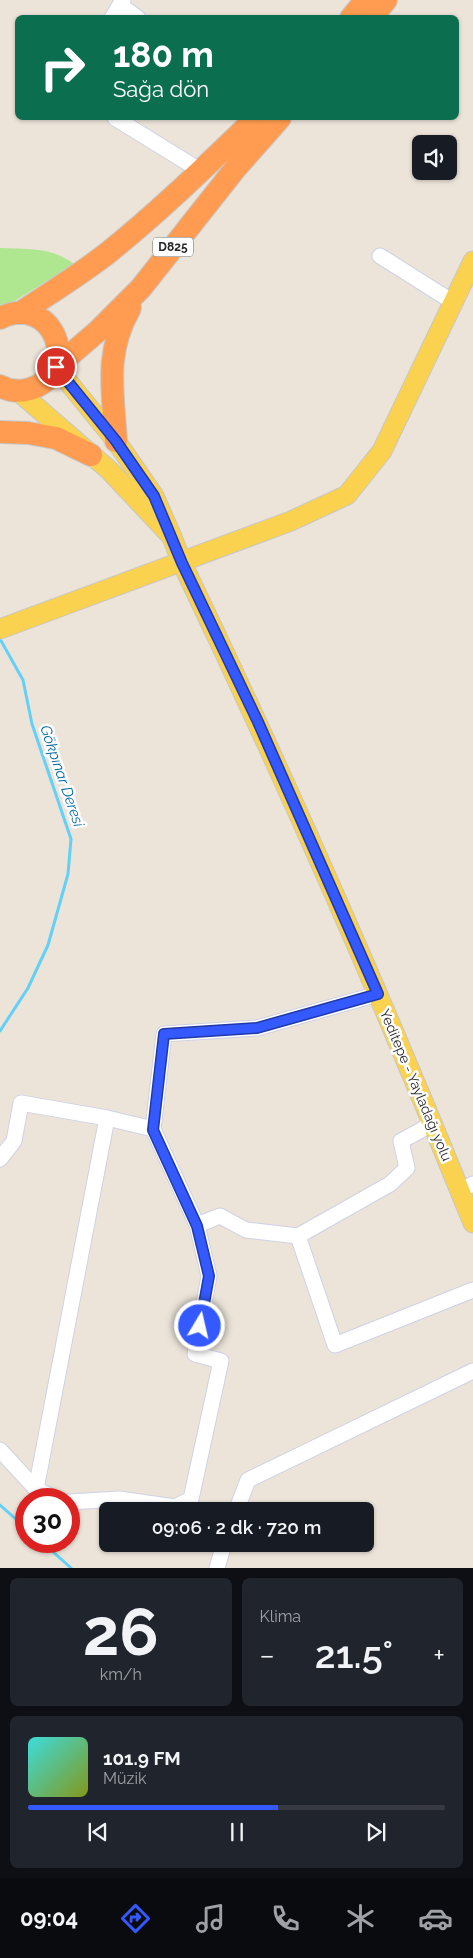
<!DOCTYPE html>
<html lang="tr">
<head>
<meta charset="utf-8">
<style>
	body { margin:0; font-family:Raleway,sans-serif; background:#20242c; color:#f1f3f6; height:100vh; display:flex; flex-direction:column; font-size:19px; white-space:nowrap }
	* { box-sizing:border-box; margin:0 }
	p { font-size:16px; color:#9ea1a6 }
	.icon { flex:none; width:28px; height:28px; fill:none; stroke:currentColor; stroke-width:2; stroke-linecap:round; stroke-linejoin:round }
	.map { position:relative; height:1568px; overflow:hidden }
	.sheet { display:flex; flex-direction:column; gap:10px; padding:10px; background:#0d0f14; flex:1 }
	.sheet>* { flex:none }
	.top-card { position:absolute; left:15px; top:15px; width:444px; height:105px; border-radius:8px; box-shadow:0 1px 4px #0004; background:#0b6e4f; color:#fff; overflow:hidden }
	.tools { position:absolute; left:412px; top:135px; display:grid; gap:10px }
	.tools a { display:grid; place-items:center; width:45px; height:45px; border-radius:8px; background:#171b24; box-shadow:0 1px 4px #0004; font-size:25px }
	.speed { position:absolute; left:15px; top:1488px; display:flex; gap:10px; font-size:25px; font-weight:700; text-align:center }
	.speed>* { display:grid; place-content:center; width:65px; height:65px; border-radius:50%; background:#171b24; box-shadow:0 1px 4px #0004; line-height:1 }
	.speed .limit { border:8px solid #d22; background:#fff; color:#111 }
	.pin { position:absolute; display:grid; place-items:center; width:42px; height:42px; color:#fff; margin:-21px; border:2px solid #fff; border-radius:50%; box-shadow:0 1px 5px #0007 }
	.me { position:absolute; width:55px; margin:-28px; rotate:9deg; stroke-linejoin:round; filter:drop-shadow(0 0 4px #0008) }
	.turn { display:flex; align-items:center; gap:18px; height:105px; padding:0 15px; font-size:22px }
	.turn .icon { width:65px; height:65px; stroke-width:2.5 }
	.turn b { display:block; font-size:35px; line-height:42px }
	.big { font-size:38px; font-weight:600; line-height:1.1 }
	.sheet .tile { flex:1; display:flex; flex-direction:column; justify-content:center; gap:8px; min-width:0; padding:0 18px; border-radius:8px; background:#20242c }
	.sheet .dial { align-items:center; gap:0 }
	.dial b { font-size:65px; line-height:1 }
	.song { display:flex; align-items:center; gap:15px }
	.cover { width:60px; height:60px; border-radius:8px; background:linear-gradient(135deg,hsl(180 70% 55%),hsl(70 70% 35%)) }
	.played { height:5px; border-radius:2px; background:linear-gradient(90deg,#3359ff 60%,#363941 60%) }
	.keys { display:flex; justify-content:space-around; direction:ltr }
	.heat { display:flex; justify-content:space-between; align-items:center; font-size:28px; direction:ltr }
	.sheet .tiles { flex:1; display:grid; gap:10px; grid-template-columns:1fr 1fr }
	.tile:last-child { grid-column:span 2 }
	.trip { position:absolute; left:99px; top:1502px; width:275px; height:50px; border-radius:8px; background:#171b24; box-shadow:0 1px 4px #0004; font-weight:600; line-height:50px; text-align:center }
	.tabs { display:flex; height:80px; justify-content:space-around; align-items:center; background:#090b0e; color:#9ea1a6 }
	.tabs .icon { width:35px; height:35px }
	.tabs .active { color:#3359ff }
	.tabs b { font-size:22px; color:#f1f3f6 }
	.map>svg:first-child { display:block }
	.green { fill:#aee790 }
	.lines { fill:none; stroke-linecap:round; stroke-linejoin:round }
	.stream { stroke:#63d0f7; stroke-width:3 }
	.minor-casing { stroke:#ced2e3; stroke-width:17 }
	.major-casing { stroke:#c7c7c7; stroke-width:21 }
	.highway-casing { stroke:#c7c7c7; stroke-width:24 }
	.minor { stroke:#fff; stroke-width:15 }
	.major { stroke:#fad24f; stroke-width:19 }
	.highway { stroke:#ff9c51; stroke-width:22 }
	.route-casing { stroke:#213aa6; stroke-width:12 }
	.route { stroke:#3359ff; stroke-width:9 }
	.labels { text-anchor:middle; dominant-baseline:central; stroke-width:5; stroke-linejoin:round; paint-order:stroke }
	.shield { fill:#fff; stroke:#686868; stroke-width:1 }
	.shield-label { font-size:12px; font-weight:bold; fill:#282828 }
	.street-label { font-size:14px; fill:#282828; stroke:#fff }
	.water-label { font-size:15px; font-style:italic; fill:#046ba1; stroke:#fff }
</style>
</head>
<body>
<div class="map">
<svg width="473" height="1568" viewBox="0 0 473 1568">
	<rect width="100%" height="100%" fill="#ece4d9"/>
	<path class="green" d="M0,248C27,249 52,247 74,264L0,310Z"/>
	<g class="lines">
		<g class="stream">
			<path d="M0,639L23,680L32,724L71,839L68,874L48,945L28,988L0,1031"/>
			<path d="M0,1505L26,1528"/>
			<path d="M41,1541L71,1568"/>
		</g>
		<defs>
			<g id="minor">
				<path d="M120,5L138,18"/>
				<path d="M112,18L123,0"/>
				<path d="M115,118L201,171"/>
				<path d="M380,256L453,302"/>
				<path d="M153,1129L164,1034L257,1028L378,994"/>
				<path d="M0,1159L14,1141L21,1103L107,1118L153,1129L197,1225L209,1276L195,1354L221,1361L191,1499L175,1507L119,1499L69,1502"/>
				<path d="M460,1190L473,1184"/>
				<path d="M197,1225L220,1216L246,1230L298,1236L335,1345L473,1290"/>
				<path d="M298,1236L390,1184L407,1168L401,1141L425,1128L431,1119"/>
				<path d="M0,1450L36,1489L55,1499"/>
				<path d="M36,1489L107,1118"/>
				<path d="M236,1511L248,1480L473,1371"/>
				<path d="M217,1568L224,1544"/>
			</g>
			<g id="major">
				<path d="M18,391L109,470L172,537L154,496L116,441L56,367"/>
				<path d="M172,537L182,563C286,780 383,1000 473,1223"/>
				<path d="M0,629L291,521L347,495L382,451L473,261"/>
			</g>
			<g id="highway">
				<path d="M351,18L366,0"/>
				<path d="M371,18L386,0"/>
				<path d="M20,313C50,293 81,274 109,252C161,210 208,164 256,118"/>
				<path d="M0,318C53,292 84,372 30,389C20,392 9,391 0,386"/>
				<path d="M56,367L98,331L141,288L235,169L280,118"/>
				<path d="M0,432L28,433L56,438L91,455"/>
				<path d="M116,441C113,391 104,354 130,308"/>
			</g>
		</defs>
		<use href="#minor" class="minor-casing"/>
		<use href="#major" class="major-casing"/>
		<use href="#highway" class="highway-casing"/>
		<use href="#minor" class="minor"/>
		<use href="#major" class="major"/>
		<use href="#highway" class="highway"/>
	</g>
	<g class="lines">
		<defs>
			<path id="route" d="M56,367L116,441L154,496L182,563L258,722L378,994L257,1028L164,1034L153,1130L197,1226L209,1276L200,1326"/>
		</defs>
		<use href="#route" class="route-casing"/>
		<use href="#route" class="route"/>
	</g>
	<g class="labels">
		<rect class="shield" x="153" y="237.5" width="40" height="19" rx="4"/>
		<g class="shield-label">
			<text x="173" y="247">D825</text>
		</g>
		<g class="street-label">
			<text transform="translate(416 1085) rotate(67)">Yeditepe - Yayladağı yolu</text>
		</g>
		<g class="water-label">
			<text transform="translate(62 776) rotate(71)">Gökpınar Deresi</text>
		</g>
	</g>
</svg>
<div class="tools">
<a><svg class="icon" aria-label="sound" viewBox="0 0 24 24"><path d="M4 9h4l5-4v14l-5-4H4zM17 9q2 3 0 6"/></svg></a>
</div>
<div class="speed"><div class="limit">30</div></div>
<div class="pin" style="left:56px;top:367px;background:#d93025"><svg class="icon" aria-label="arrive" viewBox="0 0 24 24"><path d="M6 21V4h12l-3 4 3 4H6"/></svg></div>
<svg class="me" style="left:200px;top:1326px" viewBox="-20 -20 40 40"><circle r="17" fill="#3359ff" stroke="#fff" stroke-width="3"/><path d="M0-11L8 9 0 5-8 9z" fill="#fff"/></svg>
<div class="trip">09:06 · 2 dk · 720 m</div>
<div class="top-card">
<div class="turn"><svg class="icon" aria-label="right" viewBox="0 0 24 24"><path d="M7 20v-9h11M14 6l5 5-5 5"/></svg><div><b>180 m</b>Sağa dön</div></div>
</div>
</div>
<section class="sheet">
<div class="tiles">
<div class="tile dial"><b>26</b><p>km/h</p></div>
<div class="tile"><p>Klima</p>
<div class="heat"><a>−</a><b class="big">21.5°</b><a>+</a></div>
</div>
<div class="tile">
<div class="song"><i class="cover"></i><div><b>101.9 FM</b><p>Müzik</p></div></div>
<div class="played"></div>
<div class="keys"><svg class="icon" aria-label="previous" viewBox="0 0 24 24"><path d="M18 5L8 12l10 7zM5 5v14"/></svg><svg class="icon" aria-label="pause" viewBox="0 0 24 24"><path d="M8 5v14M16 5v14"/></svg><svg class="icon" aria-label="next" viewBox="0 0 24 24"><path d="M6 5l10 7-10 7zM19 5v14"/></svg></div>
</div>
</div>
</section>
<nav class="tabs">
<b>09:04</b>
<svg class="icon active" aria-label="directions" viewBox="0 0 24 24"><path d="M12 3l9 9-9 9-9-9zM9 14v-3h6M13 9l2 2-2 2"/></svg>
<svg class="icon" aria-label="music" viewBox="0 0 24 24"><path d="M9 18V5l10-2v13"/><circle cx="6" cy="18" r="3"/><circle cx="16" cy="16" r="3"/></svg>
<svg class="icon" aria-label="phone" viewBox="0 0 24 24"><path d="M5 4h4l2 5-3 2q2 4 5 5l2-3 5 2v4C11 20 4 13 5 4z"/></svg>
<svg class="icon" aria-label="climate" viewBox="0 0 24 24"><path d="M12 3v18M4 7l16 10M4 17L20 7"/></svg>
<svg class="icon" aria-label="car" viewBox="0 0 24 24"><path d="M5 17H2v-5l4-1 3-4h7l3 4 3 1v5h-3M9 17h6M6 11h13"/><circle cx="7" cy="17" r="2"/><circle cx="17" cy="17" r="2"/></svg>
</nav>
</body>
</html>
